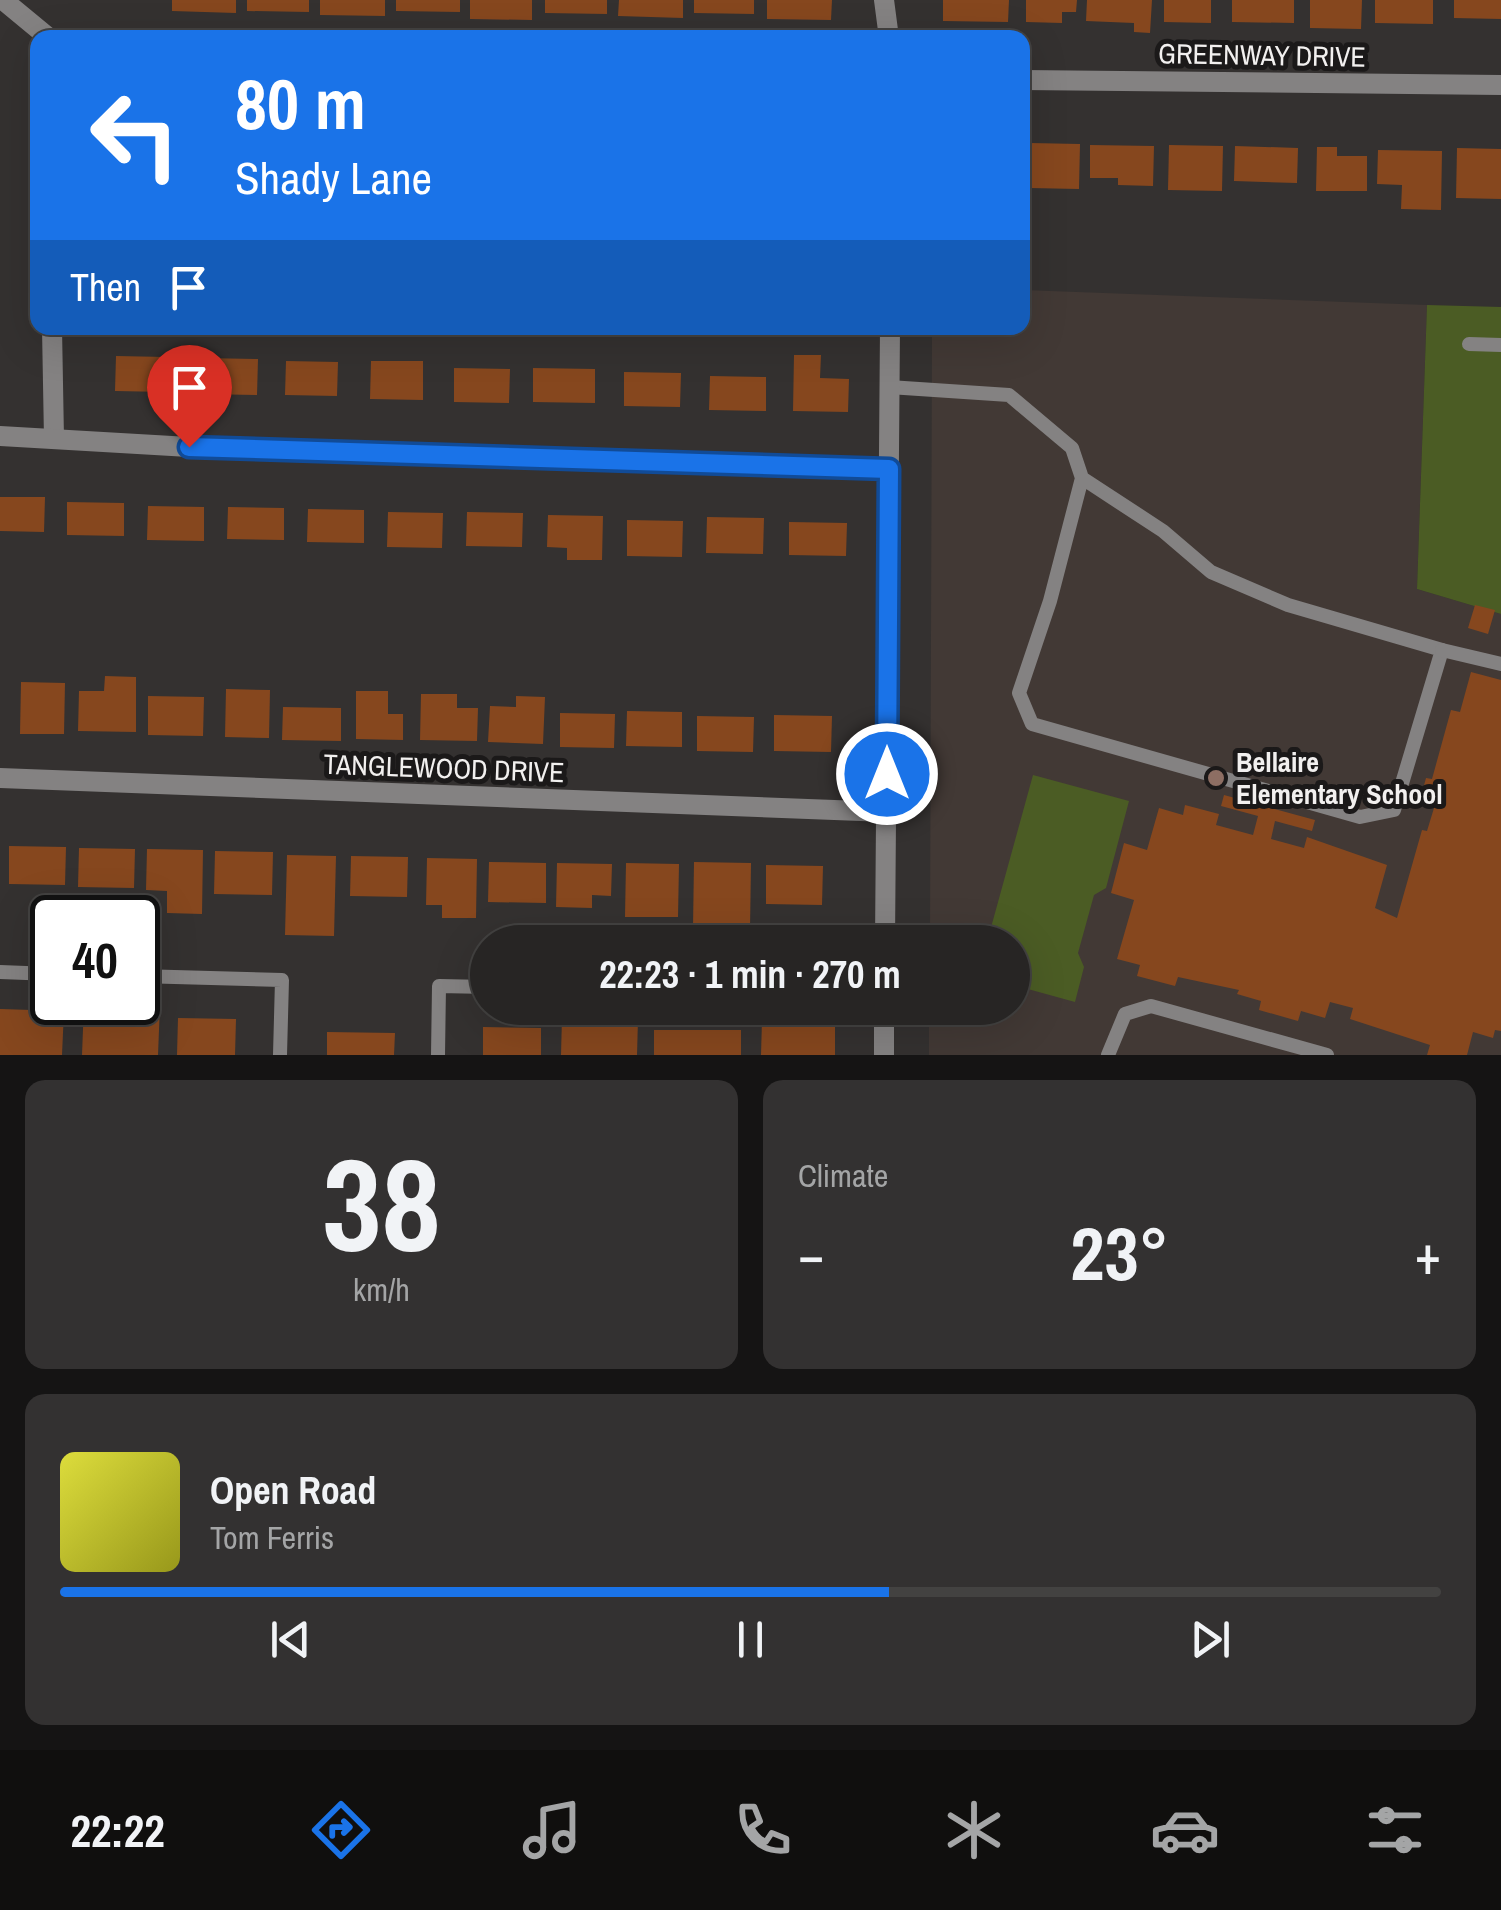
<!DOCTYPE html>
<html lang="en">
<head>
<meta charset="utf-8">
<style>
	body { margin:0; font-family:"Archivo Narrow",sans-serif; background:#333131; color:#f1f3f6; height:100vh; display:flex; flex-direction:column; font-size:38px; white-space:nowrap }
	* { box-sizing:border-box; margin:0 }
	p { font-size:32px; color:#a4a5a6 }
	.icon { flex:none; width:55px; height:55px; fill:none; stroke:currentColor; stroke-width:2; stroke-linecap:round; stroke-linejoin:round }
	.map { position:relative; height:1055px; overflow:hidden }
	.panel { display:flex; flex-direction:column; gap:25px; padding:25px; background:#151414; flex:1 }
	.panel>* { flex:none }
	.banner { position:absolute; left:30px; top:30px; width:1000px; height:305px; border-radius:20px; box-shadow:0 10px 40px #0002,0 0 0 2px #434241; background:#1a73e8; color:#fff; overflow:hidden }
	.speed { position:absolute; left:30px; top:895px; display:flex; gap:20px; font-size:50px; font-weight:700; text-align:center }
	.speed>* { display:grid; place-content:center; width:130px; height:130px; border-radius:50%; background:#272524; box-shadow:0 10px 40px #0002,0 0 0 2px #434241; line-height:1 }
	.speed .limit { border:5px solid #111; border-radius:15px; background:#fff; color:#111 }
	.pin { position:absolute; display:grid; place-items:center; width:85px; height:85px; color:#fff; margin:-102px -42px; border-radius:50% 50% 50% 0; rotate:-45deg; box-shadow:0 0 10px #0007 }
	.pin .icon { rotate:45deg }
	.me { position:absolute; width:110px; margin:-55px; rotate:0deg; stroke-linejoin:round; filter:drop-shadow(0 0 8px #0008) }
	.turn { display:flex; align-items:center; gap:35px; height:210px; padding:0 40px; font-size:45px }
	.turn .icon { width:130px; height:130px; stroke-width:2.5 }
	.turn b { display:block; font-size:70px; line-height:85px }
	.then { display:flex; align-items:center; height:95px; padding:0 40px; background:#0003; gap:20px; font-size:38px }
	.big { font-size:75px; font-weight:800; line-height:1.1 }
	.panel .card { flex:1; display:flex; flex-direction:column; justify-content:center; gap:15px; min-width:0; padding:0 35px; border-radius:20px; background:#333131 }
	.panel .dial { align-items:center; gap:0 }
	.dial b { font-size:130px; line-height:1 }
	.song { display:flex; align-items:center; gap:30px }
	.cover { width:120px; height:120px; border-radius:15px; background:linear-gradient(135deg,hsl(60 70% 55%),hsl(60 70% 35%)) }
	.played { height:10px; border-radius:5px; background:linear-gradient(90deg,#1a73e8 60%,#434241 60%) }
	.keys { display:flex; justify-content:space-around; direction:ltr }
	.heat { display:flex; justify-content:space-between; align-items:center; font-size:55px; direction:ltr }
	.panel .tiles { flex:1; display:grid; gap:25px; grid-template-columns:1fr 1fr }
	.card:last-child { grid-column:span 2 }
	.trip { position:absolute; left:470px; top:925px; width:560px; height:100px; border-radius:50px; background:#272524; box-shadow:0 10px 40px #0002,0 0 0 2px #434241; font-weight:800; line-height:100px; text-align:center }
	.tab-bar { display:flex; height:160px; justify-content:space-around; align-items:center; background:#100f0e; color:#a4a5a6 }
	.tab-bar .icon { width:70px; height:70px }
	.tab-bar .active { color:#1a73e8 }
	.tab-bar b { font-size:45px; color:#f1f3f6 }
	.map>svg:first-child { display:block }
	.built { fill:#423935 }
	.green { fill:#4b5c24 }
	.building { fill:#86471e }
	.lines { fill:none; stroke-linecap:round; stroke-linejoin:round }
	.service { stroke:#848282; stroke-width:14 }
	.minor { stroke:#848282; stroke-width:20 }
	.tertiary { stroke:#848282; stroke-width:20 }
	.route-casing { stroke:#114b97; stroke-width:25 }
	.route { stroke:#1a73e8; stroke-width:18 }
	.education-dot { fill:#8d6e63; stroke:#1b1919; stroke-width:4 }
	.labels { text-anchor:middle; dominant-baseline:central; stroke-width:10; stroke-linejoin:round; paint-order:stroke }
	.street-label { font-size:28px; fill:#f2f0ef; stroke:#1b1919 }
	.poi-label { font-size:28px; font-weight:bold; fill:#f2f0ef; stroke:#1b1919; text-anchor:start }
</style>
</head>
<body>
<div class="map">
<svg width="1501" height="1055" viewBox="0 0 1501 1055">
	<rect width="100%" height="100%" fill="#343130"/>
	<path class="built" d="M1023,290L1427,305L1417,589L1501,614V1055H929V1008H1012V942H930L932,328H1022Z"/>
	<g class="green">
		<path d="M1427,305L1501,307V614L1417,589Z"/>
		<path d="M1033,775L1129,801L1106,888L1094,895L1078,953L1084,967L1075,1002L1013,985L1012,942H987Z"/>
	</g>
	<g class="building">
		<path d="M172,0H236V13L172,11Z"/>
		<path d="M247,0H309V12L247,11Z"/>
		<path d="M320,0H385V16L320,15Z"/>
		<path d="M396,0H460V12L396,11Z"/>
		<path d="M470,0H532V20L470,19Z"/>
		<path d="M545,0H607V14L545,13Z"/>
		<path d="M619,0H683V18L618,16Z"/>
		<path d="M694,0H754V14L694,13Z"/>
		<path d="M767,0H832L831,20L767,19Z"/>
		<path d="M943,0H1009L1008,22L943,21Z"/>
		<path d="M1026,0H1077L1076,12H1062V23L1026,22Z"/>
		<path d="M1087,0H1152L1150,33L1134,32V23L1086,21Z"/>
		<path d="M1164,0H1211V23L1164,22Z"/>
		<path d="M1232,0H1294V23L1232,22Z"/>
		<path d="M1310,0H1362L1361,29L1310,28Z"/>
		<path d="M1375,0H1433V24L1375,23Z"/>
		<path d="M1454,0H1501V19L1454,18Z"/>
		<path d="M1030,143L1080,144L1079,189L1029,188Z"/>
		<path d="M1090,145L1154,146L1153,186L1118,185V178H1090Z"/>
		<path d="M1169,145L1223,146L1222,191L1168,190Z"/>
		<path d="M1235,146L1298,148L1297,183L1234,181Z"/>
		<path d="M1317,147H1337V156H1367V191H1316Z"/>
		<path d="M1457,148L1501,149V199L1456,198Z"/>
		<path d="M1378,150L1442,151L1441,210L1401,209L1402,185L1377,184Z"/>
		<path d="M794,355H821L820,378L849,379L848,412L793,411Z"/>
		<path d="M116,356L167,357L166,392L115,391Z"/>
		<path d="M202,358L258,359L257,395L202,394Z"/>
		<path d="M286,361L338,362L337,396L285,395Z"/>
		<path d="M371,361H423V400L370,399Z"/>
		<path d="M454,368L510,369L509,403L454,402Z"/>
		<path d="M533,368L595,369V403L533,402Z"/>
		<path d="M624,372L681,373L680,407L624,406Z"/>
		<path d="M710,376L766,377V411L709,410Z"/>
		<path d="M0,497H45L44,532L0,531Z"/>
		<path d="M67,502L124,503V536L67,535Z"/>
		<path d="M148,506L204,507V541L147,540Z"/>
		<path d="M228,507L284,508V540L227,539Z"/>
		<path d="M308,509L364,510V543L307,542Z"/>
		<path d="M388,512L443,513L442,548L387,547Z"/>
		<path d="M467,512L523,513L522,547L466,546Z"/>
		<path d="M548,515L603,516L602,560H567V548L547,547Z"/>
		<path d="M707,517L764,518L763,554L706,553Z"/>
		<path d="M627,520L683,521L682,557L627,556Z"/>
		<path d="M789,522L847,523L846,556L789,555Z"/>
		<path d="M1475,605L1495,610L1488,634L1468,628Z"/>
		<path d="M1471,672L1501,680V1031L1495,1030L1493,1038L1473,1032L1467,1055H1427L1430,1045L1350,1019L1353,1008L1330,1002L1325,1018L1301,1011L1298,1021L1259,1010L1261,1001L1237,994L1239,990L1178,977L1175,986L1137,976L1140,965L1117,959L1134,900L1111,893L1124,843L1147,850L1159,808L1183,815L1185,805L1219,814L1216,825L1253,835L1258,816L1221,806L1224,795L1315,820L1312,831L1275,821L1271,839L1304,848L1307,837L1387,865L1375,908L1397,918L1422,830L1427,831L1434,808L1419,804L1426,778L1432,779L1451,710L1460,712Z"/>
		<path d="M105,676L136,677V732L78,731L79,691H104Z"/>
		<path d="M21,682L65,683L64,734H20Z"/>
		<path d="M226,689L270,690L269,738L225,737Z"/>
		<path d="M356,691H388V714H403V740L356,739Z"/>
		<path d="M421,694H457V708H478L477,741L420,740Z"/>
		<path d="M148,696L204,697L203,736L148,735Z"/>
		<path d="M516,696L545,697L543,744L488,742L490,706L516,707Z"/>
		<path d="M283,707L341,708V741L282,740Z"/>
		<path d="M627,711L682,712V747L626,746Z"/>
		<path d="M560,713L615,714L614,748L560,747Z"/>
		<path d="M774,715L832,716L831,752L774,751Z"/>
		<path d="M697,716L754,717L753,752L697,751Z"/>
		<path d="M9,846L66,847L65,885L9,884Z"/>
		<path d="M79,848L135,849L134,888L78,887Z"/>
		<path d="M147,849L203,850L202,914L167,913V891L146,890Z"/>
		<path d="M215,851L273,852L272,895L214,894Z"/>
		<path d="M287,855L336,856L334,936L285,935Z"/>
		<path d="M351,856L408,857L407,897L350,896Z"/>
		<path d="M427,858L477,859L476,918H442V905H426Z"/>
		<path d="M489,862L546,863V903L488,902Z"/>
		<path d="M694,862L751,863L750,929L693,928Z"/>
		<path d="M557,863L612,864L611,896L592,895V908L556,907Z"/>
		<path d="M626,863L679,864L678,917H625Z"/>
		<path d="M766,865L823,866L822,905L766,904Z"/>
		<path d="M84,1003L160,1005L158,1055H82Z"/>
		<path d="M0,1009L64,1011L62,1055H0Z"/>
		<path d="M562,1017L638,1019L637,1055H561Z"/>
		<path d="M178,1018L236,1019L235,1055H177Z"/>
		<path d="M762,1020L835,1021V1055H761Z"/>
		<path d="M483,1027L541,1028V1055H483Z"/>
		<rect x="654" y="1030" width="87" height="25"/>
		<path d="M327,1032L395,1033L394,1055H327Z"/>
	</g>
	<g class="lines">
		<g class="service">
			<path d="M1469,344L1501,345"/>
			<path d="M889,387L1009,395L1072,448L1082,478L1163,531L1211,572L1288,605L1442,650L1394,810L1360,817L1032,724L1019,693L1050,601L1082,478"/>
			<path d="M1442,650L1501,664"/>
			<path d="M0,972L52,974"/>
			<path d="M138,976L282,980L280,1055"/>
			<path d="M438,1055L439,986L488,987"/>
			<path d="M1108,1055L1125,1014L1151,1006L1327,1055"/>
		</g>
		<g class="minor">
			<path d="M3,0L49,38"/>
			<path d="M1022,80L1501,85"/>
			<path d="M52,328L54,439"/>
			<path d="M0,436L189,447L889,469"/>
			<path d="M0,778L887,812"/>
		</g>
		<g class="tertiary">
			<path d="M884,0L889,38"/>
			<path d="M885,942L890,328"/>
			<path d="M884,1055V1008"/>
		</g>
	</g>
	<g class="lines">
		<defs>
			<path id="route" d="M189,447L889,469L887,774"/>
		</defs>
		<use href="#route" class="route-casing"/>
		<use href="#route" class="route"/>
	</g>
	<circle class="education-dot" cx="1216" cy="778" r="10"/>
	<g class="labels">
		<g class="street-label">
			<text transform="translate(1262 55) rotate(1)">GREENWAY DRIVE</text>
			<text transform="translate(444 768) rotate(2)">TANGLEWOOD DRIVE</text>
		</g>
		<g class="poi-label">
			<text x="1236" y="762">Bellaire<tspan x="1236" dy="32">Elementary School</tspan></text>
		</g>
	</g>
</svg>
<div class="speed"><div class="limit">40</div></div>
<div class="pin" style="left:189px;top:447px;background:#d93025"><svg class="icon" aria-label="arrive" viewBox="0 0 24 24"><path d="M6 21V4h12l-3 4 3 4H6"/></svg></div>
<svg class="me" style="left:887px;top:774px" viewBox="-20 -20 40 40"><circle r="17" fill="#1a73e8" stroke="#fff" stroke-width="3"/><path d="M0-11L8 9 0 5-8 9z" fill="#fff"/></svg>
<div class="trip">22:23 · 1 min · 270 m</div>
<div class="banner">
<div class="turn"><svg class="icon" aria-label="left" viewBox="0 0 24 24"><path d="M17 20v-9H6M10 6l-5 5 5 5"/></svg><div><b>80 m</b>Shady Lane</div></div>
<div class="then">Then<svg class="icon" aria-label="arrive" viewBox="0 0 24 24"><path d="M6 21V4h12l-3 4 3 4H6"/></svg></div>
</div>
</div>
<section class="panel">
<div class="tiles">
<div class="card dial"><b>38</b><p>km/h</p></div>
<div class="card"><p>Climate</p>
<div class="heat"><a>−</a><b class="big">23°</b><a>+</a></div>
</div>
<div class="card">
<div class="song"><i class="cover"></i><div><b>Open Road</b><p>Tom Ferris</p></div></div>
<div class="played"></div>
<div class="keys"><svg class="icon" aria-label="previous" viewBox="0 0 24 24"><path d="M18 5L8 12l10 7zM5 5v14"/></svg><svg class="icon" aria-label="pause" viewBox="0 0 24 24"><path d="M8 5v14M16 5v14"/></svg><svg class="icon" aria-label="next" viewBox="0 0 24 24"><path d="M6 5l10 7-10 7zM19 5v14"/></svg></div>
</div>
</div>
</section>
<nav class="tab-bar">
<b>22:22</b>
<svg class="icon active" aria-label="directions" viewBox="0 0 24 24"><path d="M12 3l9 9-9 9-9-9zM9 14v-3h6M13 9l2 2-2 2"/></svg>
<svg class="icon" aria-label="music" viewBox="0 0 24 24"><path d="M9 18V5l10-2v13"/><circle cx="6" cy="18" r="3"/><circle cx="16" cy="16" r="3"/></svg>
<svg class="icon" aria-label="phone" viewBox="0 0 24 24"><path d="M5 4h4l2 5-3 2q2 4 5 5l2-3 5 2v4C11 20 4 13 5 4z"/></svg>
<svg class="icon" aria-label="climate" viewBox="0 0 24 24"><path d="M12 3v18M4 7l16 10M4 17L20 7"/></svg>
<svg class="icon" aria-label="car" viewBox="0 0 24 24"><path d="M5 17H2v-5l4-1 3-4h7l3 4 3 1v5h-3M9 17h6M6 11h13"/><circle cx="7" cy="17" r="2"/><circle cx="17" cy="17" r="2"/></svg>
<svg class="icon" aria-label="filters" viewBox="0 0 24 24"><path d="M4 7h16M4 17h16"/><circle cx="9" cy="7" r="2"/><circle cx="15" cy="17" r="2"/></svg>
</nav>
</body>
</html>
